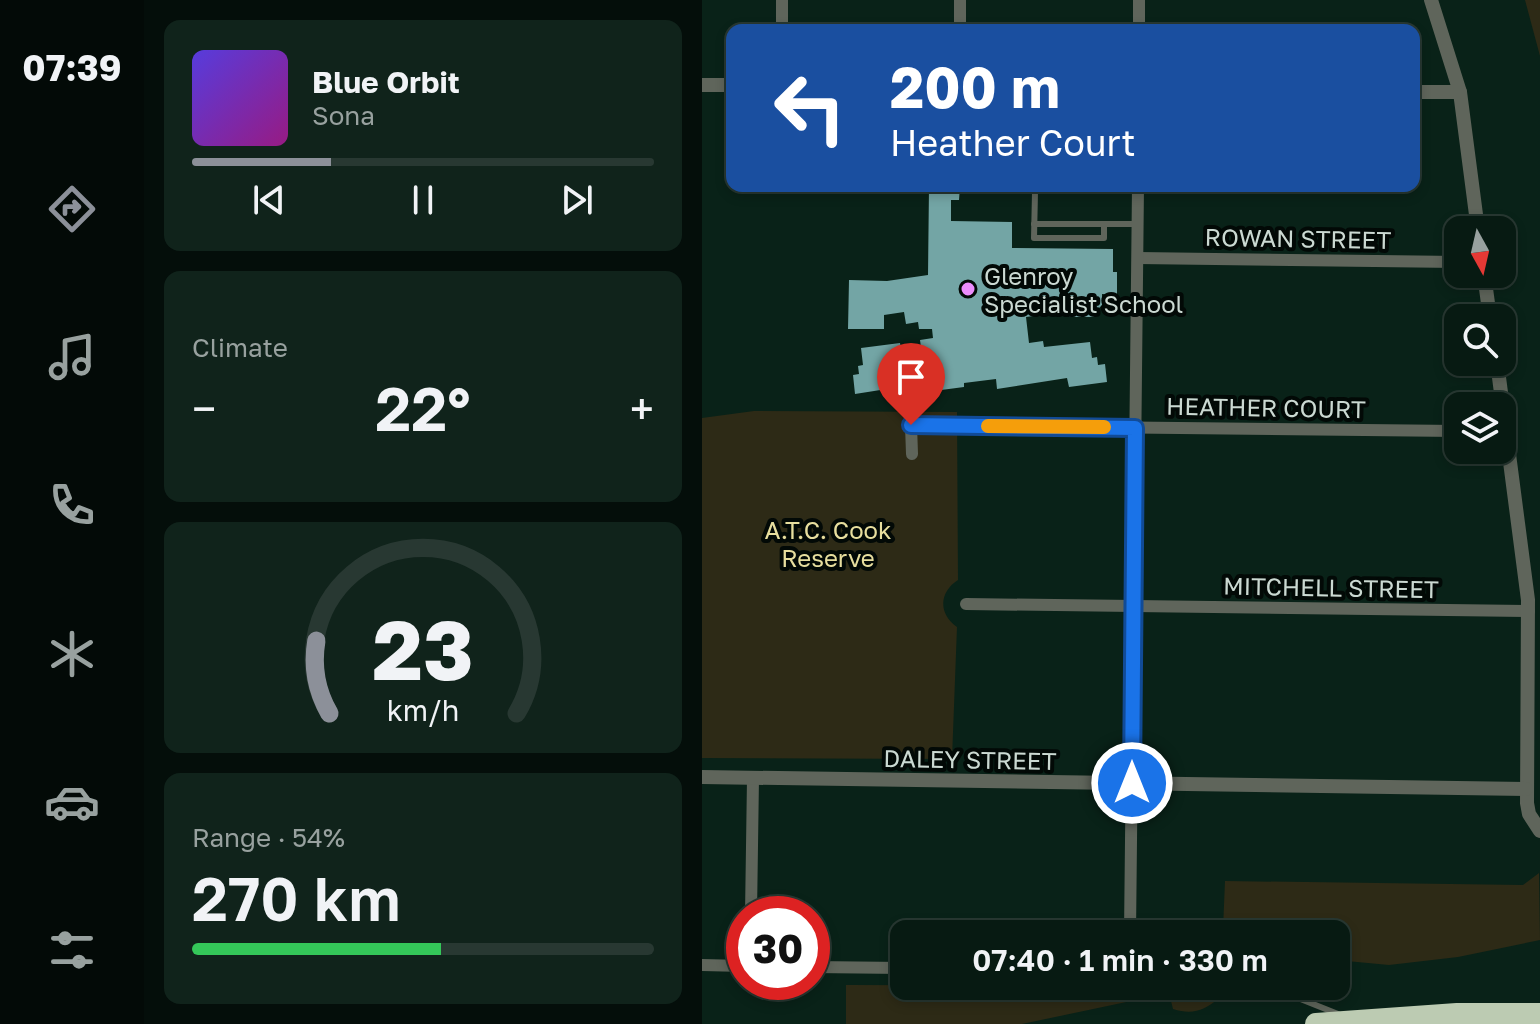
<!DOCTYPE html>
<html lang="en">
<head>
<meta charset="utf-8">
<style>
	body { margin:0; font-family:"Golos Text",sans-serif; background:#10231b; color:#f1f3f6; height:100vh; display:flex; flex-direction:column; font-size:30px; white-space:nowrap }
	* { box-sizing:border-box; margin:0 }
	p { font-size:26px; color:#98a19f }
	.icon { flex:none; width:44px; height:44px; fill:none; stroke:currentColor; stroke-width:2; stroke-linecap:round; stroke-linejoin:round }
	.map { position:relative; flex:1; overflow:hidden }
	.sheet { display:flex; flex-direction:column; gap:20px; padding:20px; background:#040e0a; width:558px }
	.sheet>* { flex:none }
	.banner { position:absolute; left:24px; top:24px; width:694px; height:168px; border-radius:16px; box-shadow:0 4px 12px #0003,0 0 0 2px #283832; background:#1a4fa0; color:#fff; overflow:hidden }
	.needle { width:52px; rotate:172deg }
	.buttons { position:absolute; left:742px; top:216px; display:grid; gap:16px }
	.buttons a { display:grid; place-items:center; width:72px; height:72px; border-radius:16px; background:#071a12; box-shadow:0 4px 12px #0003,0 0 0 2px #283832; font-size:40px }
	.speed { position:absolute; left:24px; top:896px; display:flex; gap:16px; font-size:40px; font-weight:700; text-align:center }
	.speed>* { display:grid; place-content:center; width:104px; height:104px; border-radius:50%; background:#071a12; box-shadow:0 4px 12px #0003,0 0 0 2px #283832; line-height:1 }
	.speed .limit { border:12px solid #d22; background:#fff; color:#111 }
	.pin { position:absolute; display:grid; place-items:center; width:68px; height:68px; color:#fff; margin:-82px -34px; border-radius:50% 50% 50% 0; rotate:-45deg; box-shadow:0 0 8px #0007 }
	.pin .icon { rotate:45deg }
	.me { position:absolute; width:88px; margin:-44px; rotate:0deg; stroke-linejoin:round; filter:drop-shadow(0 0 6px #0008) }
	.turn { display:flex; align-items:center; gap:28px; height:168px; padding:0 32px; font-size:36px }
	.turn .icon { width:104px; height:104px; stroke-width:2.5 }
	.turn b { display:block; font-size:56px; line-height:68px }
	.big { font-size:60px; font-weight:600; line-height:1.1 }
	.sheet .tile { flex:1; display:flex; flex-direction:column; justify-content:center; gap:12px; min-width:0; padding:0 28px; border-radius:16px; background:#10231b }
	.sheet .dial { align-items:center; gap:0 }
	.dial svg { height:208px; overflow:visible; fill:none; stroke:#283832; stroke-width:7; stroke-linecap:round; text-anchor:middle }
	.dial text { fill:#f1f3f6; stroke:none }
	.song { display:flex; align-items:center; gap:24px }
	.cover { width:96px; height:96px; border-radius:12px; background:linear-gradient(135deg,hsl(250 70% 55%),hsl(310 70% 35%)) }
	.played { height:8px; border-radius:4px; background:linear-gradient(90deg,#8c9099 30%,#283832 30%) }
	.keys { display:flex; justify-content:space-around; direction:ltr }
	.heat { display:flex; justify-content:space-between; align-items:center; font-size:44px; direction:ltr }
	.charge { height:12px; border-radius:6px; background:linear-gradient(90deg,#34c759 54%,#283832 0) }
	.trip { position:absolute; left:188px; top:920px; width:460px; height:80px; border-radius:16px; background:#071a12; box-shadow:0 4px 12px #0003,0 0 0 2px #283832; font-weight:600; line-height:80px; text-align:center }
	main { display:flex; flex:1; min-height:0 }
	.tab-bar { display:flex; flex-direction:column; width:144px; justify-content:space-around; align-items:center; background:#030a07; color:#98a19f }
	.tab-bar .icon { width:56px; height:56px }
	.tab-bar .on { color:#8c9099 }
	.tab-bar b { font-size:36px; color:#f1f3f6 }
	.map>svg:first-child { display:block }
	.green { fill:#2d2a16 }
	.building { fill:#73a5a5 }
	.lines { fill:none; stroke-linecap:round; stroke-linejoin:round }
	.service { stroke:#5f655b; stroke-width:6 }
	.minor { stroke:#5f655b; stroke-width:12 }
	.tertiary { stroke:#5f655b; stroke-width:14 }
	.motorway { stroke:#bccbb2; stroke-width:22 }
	.route-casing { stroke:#114b97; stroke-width:20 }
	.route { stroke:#1a73e8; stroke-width:14 }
	.slow { stroke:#f59e0b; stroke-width:14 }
	.poi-dot { fill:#eb8dfc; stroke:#020906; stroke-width:3 }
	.labels { text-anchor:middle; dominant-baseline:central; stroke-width:8; stroke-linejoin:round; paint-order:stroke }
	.street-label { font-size:24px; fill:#cbd9d2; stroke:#020906 }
	.poi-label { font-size:24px; fill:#cbd9d2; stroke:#020906; text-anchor:start }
	.park-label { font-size:24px; fill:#e7de9e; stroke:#020906 }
</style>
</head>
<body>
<main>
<nav class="tab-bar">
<b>07:39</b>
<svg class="icon on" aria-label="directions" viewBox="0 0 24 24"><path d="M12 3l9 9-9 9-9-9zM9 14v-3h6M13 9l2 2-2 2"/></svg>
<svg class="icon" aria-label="music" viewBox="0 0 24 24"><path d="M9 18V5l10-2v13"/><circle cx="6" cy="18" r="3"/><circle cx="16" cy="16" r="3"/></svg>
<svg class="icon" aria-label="phone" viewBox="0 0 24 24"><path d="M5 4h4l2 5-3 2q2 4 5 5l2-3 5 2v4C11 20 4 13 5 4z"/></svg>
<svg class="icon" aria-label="climate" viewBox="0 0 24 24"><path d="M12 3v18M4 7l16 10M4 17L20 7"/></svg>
<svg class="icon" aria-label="car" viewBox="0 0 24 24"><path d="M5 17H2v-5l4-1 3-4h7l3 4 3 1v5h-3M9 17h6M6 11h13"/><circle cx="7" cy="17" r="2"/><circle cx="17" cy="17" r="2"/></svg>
<svg class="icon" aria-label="filters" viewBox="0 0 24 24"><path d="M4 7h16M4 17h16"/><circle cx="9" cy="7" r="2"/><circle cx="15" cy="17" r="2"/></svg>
</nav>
<section class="sheet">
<div class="tile">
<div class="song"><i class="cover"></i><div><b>Blue Orbit</b><p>Sona</p></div></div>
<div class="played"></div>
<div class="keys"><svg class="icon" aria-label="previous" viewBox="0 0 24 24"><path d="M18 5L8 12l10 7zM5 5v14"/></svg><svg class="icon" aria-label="pause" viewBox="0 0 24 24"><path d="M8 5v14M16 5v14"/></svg><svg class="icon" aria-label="next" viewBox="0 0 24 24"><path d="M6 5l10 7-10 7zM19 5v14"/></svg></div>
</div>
<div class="tile"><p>Climate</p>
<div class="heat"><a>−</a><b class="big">22°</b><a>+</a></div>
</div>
<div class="tile dial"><svg viewBox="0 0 100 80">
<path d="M14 69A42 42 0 1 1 86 69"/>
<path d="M14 69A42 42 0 0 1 9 41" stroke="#8c9099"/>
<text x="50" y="56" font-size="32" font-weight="700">23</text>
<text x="50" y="72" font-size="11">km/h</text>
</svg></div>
<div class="tile"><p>Range · 54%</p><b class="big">270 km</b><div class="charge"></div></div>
</section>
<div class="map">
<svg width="838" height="1024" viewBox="0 0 838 1024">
	<rect width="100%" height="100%" fill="#092218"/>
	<g class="green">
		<path d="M823,0H838V56Z"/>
		<path d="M52,411L255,412L256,580C237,592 236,614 255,627L250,759L0,758V418Z"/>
		<path d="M837,873L838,940L756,957L687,965L634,960V934H443V928L521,929L523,881L821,885Z"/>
		<path d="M144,985L517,986V998C502,1011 490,1015 471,1009L467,993L320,1024H144Z"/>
	</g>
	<path class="building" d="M227,186H258L257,200H249V221L310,222V248L411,249V272H415V295L400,294V305L395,310L394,317H367L368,311L324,317L327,343L341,341L342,347L388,342L390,358L395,357L396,365L403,364L405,382L367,387L365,378L295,389L294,379L262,383V387L224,392L223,383L153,394L151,375L157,374L156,366L161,365L159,348L198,343L199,349L219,347L218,340L231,338L230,329H217L216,322L204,324L202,312L182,315V329H146L147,280L185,281L226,275Z"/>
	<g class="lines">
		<g class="service">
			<path d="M333,192L332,238H402V225"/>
			<path d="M332,224H436"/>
			<path d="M430,986L441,994L480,986"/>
			<path d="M520,986L596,998L636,1014"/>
		</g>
		<g class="minor">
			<path d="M80,30V0"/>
			<path d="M258,30V0"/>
			<path d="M437,30V0"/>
			<path d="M436,258L756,262"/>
			<path d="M210,454L209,425L756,431"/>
			<path d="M264,604L827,611"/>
			<path d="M49,914L51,778"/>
			<path d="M428,934L436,186"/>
			<path d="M0,965L42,966"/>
			<path d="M110,967L202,968"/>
		</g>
		<g class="tertiary">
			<path d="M729,0L758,92L776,230"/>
			<path d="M0,85H30"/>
			<path d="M712,92H758"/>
			<path d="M782,274L788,318"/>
			<path d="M795,362L826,600L825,803L827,814L838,831"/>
			<path d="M0,777L824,789"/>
		</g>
		<path class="motorway" d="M614,1024L755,1014H838"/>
	</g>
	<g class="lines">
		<defs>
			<path id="route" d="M209,425L433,428L430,783"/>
		</defs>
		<use href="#route" class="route-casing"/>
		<use href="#route" class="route"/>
		<path class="slow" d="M286,426L402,427"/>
	</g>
	<circle class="poi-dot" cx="266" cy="289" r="8"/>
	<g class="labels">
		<g class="street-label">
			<text transform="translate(596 238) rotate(1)">ROWAN STREET</text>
			<text transform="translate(564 407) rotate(1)">HEATHER COURT</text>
			<text transform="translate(629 587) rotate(1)">MITCHELL STREET</text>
			<text transform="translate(268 759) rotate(1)">DALEY STREET</text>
		</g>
		<g class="poi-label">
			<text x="282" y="275">Glenroy<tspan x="282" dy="28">Specialist School</tspan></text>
		</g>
		<g class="park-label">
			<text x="126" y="529">A.T.C. Cook<tspan x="126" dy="28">Reserve</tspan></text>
		</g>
	</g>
</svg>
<div class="buttons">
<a><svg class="needle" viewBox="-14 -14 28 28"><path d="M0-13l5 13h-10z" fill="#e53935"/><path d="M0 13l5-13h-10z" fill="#98a19f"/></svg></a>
<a><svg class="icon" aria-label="search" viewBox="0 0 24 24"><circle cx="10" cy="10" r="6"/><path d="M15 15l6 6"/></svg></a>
<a><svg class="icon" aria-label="layers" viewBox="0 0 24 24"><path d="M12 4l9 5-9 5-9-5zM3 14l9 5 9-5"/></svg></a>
</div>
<div class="speed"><div class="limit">30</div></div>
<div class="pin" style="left:209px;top:425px;background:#d93025"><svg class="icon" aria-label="arrive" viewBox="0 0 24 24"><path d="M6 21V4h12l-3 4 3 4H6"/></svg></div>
<svg class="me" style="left:430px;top:783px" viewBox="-20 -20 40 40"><circle r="17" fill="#1a73e8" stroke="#fff" stroke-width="3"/><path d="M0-11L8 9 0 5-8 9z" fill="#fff"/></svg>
<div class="trip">07:40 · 1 min · 330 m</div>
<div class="banner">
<div class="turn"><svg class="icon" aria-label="left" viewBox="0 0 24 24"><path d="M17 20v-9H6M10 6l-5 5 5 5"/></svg><div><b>200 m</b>Heather Court</div></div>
</div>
</div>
</main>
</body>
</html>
